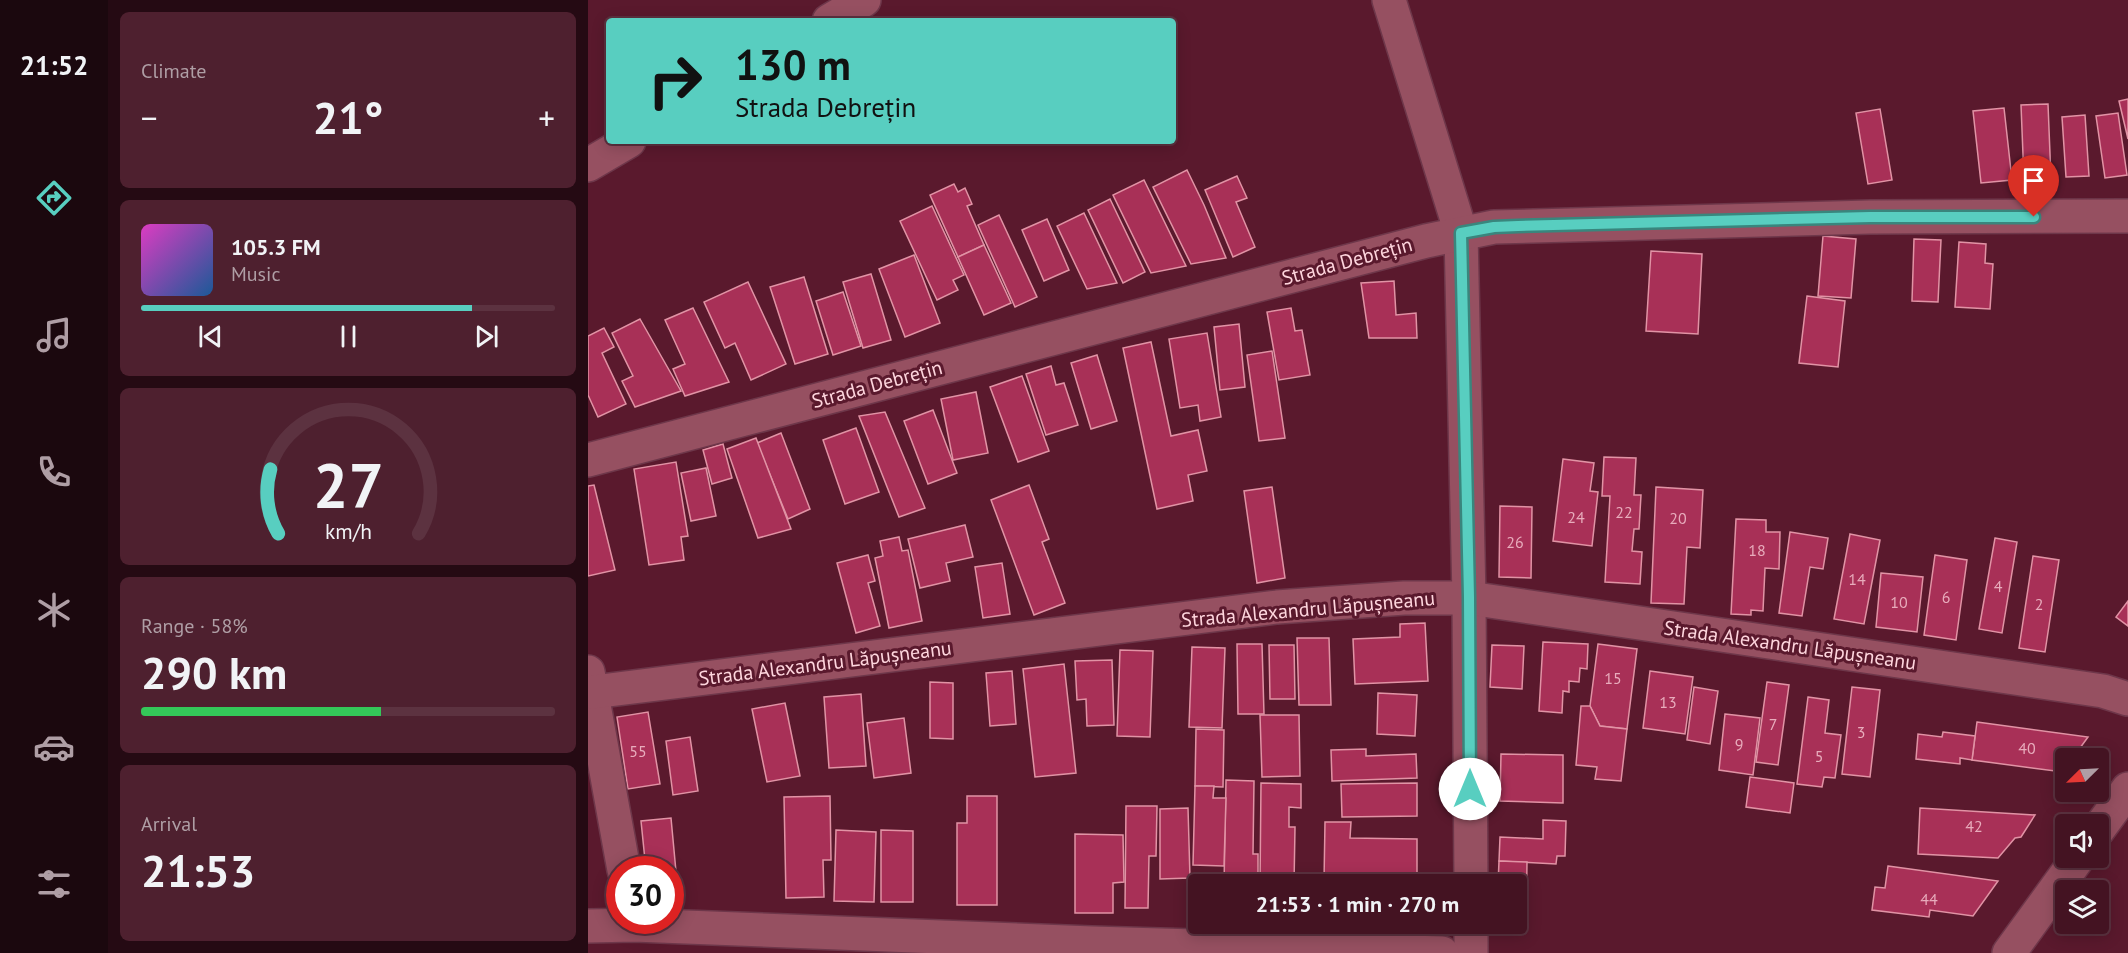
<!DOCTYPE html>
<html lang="en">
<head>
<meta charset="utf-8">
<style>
	body { margin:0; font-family:"PT Sans",sans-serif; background:#4e202f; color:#f1f3f6; height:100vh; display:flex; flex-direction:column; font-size:22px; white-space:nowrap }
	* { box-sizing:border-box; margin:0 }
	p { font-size:20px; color:#af9ea5 }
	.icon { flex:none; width:33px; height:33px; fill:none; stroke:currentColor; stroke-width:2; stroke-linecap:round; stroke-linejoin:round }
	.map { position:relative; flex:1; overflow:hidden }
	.details { display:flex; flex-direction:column; gap:12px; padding:12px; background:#250a13; width:480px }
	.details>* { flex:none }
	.hud { position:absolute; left:18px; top:18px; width:570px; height:126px; border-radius:6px; box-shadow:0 3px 15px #0003,0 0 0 2px #5c3240; background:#58cec0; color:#111; overflow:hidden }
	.needle { width:39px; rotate:246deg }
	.controls { position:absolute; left:1467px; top:748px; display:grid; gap:12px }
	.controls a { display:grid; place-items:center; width:54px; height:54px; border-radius:6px; background:#441322; box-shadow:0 3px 15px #0003,0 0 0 2px #5c3240; font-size:30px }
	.speed { position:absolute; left:18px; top:856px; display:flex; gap:12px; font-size:30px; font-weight:700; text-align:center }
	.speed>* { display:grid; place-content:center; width:78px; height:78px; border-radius:50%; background:#441322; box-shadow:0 3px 15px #0003,0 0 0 2px #5c3240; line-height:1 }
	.speed .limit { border:9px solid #d22; background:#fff; color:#111 }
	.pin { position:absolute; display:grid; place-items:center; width:51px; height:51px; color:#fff; margin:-62px -26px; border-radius:50% 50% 50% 0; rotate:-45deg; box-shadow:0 0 6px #0007 }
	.pin .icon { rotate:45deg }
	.me { position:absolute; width:66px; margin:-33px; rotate:0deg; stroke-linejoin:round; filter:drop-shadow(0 0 4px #0008) }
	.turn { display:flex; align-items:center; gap:21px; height:126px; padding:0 30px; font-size:27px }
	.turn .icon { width:78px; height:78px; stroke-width:2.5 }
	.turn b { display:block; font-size:42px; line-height:51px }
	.big { font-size:45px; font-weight:600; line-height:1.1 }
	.details .tile { flex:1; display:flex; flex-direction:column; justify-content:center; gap:9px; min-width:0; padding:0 21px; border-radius:9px; background:#4e202f }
	.details .dial { align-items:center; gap:0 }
	.dial svg { height:156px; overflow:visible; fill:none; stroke:#5c3240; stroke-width:7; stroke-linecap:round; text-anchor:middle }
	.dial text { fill:#f1f3f6; stroke:none }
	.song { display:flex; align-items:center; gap:18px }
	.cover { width:72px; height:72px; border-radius:9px; background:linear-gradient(135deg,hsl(310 70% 55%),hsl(210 70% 35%)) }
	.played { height:6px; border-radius:3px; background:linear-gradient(90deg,#58cec0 80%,#5c3240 80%) }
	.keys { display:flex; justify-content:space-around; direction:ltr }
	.heat { display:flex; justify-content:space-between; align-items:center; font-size:33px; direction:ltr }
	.charge { height:9px; border-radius:4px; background:linear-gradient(90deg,#34c759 58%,#5c3240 0) }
	.trip { position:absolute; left:600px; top:874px; width:339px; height:60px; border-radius:6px; background:#441322; box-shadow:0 3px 15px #0003,0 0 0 2px #5c3240; font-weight:600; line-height:60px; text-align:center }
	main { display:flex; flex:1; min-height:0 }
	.tabs { display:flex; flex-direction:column; width:108px; justify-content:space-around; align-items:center; background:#1b080e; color:#af9ea5 }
	.tabs .icon { width:42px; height:42px }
	.tabs .active { color:#58cec0 }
	.tabs b { font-size:27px; color:#f1f3f6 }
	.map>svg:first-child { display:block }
	.building { fill:#a83057; stroke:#e193a5; stroke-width:1.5 }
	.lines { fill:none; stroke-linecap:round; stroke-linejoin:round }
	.minor-casing { stroke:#6e374a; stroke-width:36 }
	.minor { stroke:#965061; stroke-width:33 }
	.route-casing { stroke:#39867d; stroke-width:15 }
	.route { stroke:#58cec0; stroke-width:10 }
	.labels { text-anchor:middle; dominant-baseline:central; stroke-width:6; stroke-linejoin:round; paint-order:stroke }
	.number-label { font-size:16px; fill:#e8acbc }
	.street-label { font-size:20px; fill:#fed5dd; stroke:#5a192d }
</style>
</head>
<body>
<main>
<nav class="tabs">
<b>21:52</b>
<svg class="icon active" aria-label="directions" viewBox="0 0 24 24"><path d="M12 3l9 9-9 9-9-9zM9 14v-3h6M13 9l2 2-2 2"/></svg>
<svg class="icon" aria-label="music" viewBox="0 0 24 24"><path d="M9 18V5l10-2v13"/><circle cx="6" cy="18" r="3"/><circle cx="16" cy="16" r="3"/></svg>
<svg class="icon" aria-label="phone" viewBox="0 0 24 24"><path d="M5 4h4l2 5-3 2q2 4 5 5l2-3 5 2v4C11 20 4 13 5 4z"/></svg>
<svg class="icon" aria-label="climate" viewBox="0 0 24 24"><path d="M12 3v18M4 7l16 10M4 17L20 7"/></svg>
<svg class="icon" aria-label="car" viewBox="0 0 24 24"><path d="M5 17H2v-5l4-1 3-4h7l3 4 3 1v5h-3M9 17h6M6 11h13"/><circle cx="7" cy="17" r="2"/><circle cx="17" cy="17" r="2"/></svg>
<svg class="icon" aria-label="filters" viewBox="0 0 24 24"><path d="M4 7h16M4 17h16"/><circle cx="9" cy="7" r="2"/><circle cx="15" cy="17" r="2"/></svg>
</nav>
<section class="details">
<div class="tile"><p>Climate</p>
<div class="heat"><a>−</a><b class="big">21°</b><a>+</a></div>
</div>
<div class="tile">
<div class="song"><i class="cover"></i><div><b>105.3 FM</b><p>Music</p></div></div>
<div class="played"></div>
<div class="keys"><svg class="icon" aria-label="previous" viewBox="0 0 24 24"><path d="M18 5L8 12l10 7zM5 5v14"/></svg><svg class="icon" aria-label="pause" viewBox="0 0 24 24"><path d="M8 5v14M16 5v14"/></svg><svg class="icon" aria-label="next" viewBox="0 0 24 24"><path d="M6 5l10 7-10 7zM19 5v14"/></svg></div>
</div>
<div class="tile dial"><svg viewBox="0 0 100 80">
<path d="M14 69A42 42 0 1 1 86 69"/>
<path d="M14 69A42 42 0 0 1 10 36" stroke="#58cec0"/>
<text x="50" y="56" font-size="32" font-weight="700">27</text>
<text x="50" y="72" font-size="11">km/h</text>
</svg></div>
<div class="tile"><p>Range · 58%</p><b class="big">290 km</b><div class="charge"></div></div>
<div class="tile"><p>Arrival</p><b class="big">21:53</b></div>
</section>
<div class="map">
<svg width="1540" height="953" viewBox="0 0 1540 953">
	<rect width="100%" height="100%" fill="#5a192d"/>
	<g class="building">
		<path d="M1540,99V139L1531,101Z"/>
		<path d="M1460,104L1463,179L1436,180L1433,105Z"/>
		<path d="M1416,108L1424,180L1393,183L1385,111Z"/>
		<path d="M1292,109L1304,180L1280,184L1268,113Z"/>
		<path d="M1530,113L1539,175L1517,178L1508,116Z"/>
		<path d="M1497,115L1501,176L1478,177L1474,117Z"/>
		<path d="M599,170L616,205L638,258L603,264L565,187Z"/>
		<path d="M649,176L659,198L648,202L667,247L645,257L617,190Z"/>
		<path d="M556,180L598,266L563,273L525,195Z"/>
		<path d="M366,184L370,192L377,188L384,204L379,206L396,245L370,257L342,195Z"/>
		<path d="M522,199L557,272L535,283L500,210Z"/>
		<path d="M344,206L376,275L365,280L370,290L349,300L312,221Z"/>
		<path d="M496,213L529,283L499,289L469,226Z"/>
		<path d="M411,215L449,297L427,307L390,225Z"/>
		<path d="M459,219L481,270L456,281L434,230Z"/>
		<path d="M1235,236L1268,239L1263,298L1230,296Z"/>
		<path d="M1326,239L1353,240L1350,302L1324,301Z"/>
		<path d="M1371,242L1398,244L1397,263L1405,264L1402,309L1367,307Z"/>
		<path d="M396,245L423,303L396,315L370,257Z"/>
		<path d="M1063,251L1114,254L1110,334L1058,331Z"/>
		<path d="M326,255L352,323L317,337L291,269Z"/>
		<path d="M283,274L303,340L275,348L255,282Z"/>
		<path d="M216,277L240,354L207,364L182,287Z"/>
		<path d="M806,281L808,315L828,313L829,338H781L773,283Z"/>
		<path d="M160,282L198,364L163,380L147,343L137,348L116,302Z"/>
		<path d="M255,292L273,346L245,355L228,301Z"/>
		<path d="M1219,296L1257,301L1250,367L1211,363Z"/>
		<path d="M105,308L141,382L97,396L85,369L97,364L77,320Z"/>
		<path d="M703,308L707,331L714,330L722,375L691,380L679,312Z"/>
		<path d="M52,319L93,391L47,407L34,381L45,376L24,333Z"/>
		<path d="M651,324L657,387L632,390L626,327Z"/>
		<path d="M16,328L26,347L14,353L38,404L10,417L0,395V336Z"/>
		<path d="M619,333L633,417L612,421L610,405L592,408L581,339Z"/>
		<path d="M563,342L583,436L610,430L619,471L600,475L605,501L569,509L535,348Z"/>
		<path d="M684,351L697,438L671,441L659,355Z"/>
		<path d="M509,355L529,421L503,429L483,363Z"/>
		<path d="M463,366L468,385L476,383L490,425L458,435L438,374Z"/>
		<path d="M434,376L461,451L430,462L402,387Z"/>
		<path d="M388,392L400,453L365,460L353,399Z"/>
		<path d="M345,410L369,473L340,484L316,421Z"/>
		<path d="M297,412L337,508L311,517L271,416Z"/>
		<path d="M268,428L291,492L257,504L235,440Z"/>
		<path d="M193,433L222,509L200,519L169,443Z"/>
		<path d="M168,438L203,529L170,538L139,449Z"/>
		<path d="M135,444L144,478L124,484L115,450Z"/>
		<path d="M1016,457L1048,458L1046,495H1053L1051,529H1046L1044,551L1054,552L1052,584L1017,582L1022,496H1014Z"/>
		<path d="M975,459L1006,463L1002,491L1010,492L1004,546L965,541Z"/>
		<path d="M88,462L100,536L93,537L96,560L61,565L46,469Z"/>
		<path d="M118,468L128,516L103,521L93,473Z"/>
		<path d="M6,485L27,570L0,576V486Z"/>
		<path d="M441,485L461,539L454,542L477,603L446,615L403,500Z"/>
		<path d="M684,487L697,578L669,583L656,491Z"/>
		<path d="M1068,487L1115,490L1112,548L1099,547L1096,604L1063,603Z"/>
		<path d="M912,506L944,507L943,578L911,577Z"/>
		<path d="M1148,519L1178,520V532H1192L1191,569L1177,568L1175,611L1163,610V615L1143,614Z"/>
		<path d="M377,525L385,557L358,563L362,581L332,588L320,539Z"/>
		<path d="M1202,532L1240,538L1235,569L1222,567L1214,616L1191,613Z"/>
		<path d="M1262,534L1292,540L1276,624L1246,619Z"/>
		<path d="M311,537L314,551L320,550L334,621L301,628L287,558L295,556L292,541Z"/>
		<path d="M1407,538L1429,542L1414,633L1391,629Z"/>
		<path d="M280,555L287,581L280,583L292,626L268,633L249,563Z"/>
		<path d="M1347,555L1379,560L1368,640L1336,635Z"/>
		<path d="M1445,556L1471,560L1457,652L1431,648Z"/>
		<path d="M414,563L422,614L395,618L387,567Z"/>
		<path d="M1293,573L1335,577L1329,632L1288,627Z"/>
		<path d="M1540,601V626L1528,617Z"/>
		<path d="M837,623L840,681L767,684L765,639L812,637V624Z"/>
		<path d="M709,638H741L743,705H711Z"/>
		<path d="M955,642L1000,644L999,669L992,668L991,682L981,681V692L975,691L974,713L951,711Z"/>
		<path d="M649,644H674L676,714H650Z"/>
		<path d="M1010,644L1049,649L1039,729L1012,726L1002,706Z"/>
		<path d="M681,645H706L707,699H682Z"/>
		<path d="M904,645L936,646L934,689L902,687Z"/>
		<path d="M604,647L637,648L634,728L601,727Z"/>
		<path d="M532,650L565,651L562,737L529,736Z"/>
		<path d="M524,660L526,725L499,726L498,699L489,700L487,661Z"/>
		<path d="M476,664L488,773L447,777L435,669Z"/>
		<path d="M424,671L428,724L402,726L398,673Z"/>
		<path d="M1062,671L1105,677L1097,734L1055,728Z"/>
		<path d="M342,682L365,683V739L342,738Z"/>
		<path d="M1179,682L1201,685L1190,765L1168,762Z"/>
		<path d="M1106,687L1130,691L1122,744L1099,740Z"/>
		<path d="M1264,687L1292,690L1282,777L1254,774Z"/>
		<path d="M790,693L829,695L827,736L789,734Z"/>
		<path d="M273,694L278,766L241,768L236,697Z"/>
		<path d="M1220,697L1241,700L1237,733L1253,735L1247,778L1236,777L1234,787L1209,784Z"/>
		<path d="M197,703L212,776L179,782L164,709Z"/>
		<path d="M993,706H1002L1012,726L1039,729L1033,781L1007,779L1009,767L988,765Z"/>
		<path d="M60,712L72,784L40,789L29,717Z"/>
		<path d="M1137,714L1172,718L1165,775L1131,770Z"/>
		<path d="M672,715H711L712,776L674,777Z"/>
		<path d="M316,718L323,773L286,778L279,723Z"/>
		<path d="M1389,722L1500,737L1484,759H1478V769L1475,772L1384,760Z"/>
		<path d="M608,729L636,730L635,787L607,786Z"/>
		<path d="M1355,732L1387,736L1384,760L1372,758V764L1328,759L1330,734L1354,737Z"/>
		<path d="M102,737L110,791L85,795L78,741Z"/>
		<path d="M778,749V756L828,754L829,778L744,781L743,750Z"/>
		<path d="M913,754L975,755V803L912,801Z"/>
		<path d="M1162,777L1206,783L1202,813L1158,807Z"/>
		<path d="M638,780L666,781L665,854H670V885H636Z"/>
		<path d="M673,783L713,784V808L701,807V827H707L706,885H672Z"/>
		<path d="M829,783V816L754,817L753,784Z"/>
		<path d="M607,786H626L625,798H638L636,866L605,865Z"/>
		<path d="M242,796L243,860H235L236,897L198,898L196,797Z"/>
		<path d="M379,796H409V905H369V823H379Z"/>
		<path d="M538,806H569L568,856H561L560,908H537Z"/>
		<path d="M600,808L602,878L572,879V809Z"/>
		<path d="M1332,808L1447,815L1433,837L1427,838L1410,858L1330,854Z"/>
		<path d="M83,818L90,893L82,894V870H58L53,821Z"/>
		<path d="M955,820L978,821L977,856H969L968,864L911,861L912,837L955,839Z"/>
		<path d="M737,822H763L762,838L829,839V883L736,881Z"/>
		<path d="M248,830L288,832L286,902L246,901Z"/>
		<path d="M293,830L325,831V902H293Z"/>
		<path d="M487,834L535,835L536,882L525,883V913H487Z"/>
		<path d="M911,861L939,862L938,930L910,929V924H928V885H910Z"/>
		<path d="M1300,866L1410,881L1385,916L1342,910L1341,917L1284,910L1287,887L1297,888Z"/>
		<path d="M741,924H832V937L740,931Z"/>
	</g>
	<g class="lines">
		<defs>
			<g id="minor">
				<path d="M801,0L873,233L881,598L883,885"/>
				<path d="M241,21L276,0"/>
				<path d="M0,165L41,141"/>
				<path d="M0,460L838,241L906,227L1282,217L1540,216"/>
				<path d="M0,672L36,870"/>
				<path d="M5,692L689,607L816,598H881L1515,691L1540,699"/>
				<path d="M1510,830L1540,789"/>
				<path d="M883,924V953"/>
				<path d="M0,926L46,925L504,943L854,953"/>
				<path d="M1421,953L1490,858"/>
			</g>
		</defs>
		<use href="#minor" class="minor-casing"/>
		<use href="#minor" class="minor"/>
	</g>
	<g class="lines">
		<defs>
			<path id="route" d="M882,789L881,597L873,233L906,227L930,226L1282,217H1446"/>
		</defs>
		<use href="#route" class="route-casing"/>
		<use href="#route" class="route"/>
	</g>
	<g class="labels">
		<g class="number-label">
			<text x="1036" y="512">22</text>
			<text x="988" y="517">24</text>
			<text x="1090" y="518">20</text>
			<text x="927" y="542">26</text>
			<text x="1169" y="550">18</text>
			<text x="1269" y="579">14</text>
			<text x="1410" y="586">4</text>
			<text x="1358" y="597">6</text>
			<text x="1311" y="602">10</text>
			<text x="1451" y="604">2</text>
			<text x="1025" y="678">15</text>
			<text x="1080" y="702">13</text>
			<text x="1185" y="724">7</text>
			<text x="1273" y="732">3</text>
			<text x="1151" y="744">9</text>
			<text x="1439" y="748">40</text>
			<text x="50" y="751">55</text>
			<text x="1231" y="756">5</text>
			<text x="1386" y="826">42</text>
			<text x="1341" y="899">44</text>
		</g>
		<g class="street-label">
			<text transform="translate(759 261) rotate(-15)">Strada Debrețin</text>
			<text transform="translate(289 384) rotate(-15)">Strada Debrețin</text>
			<text transform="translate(720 609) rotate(-5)">Strada Alexandru Lăpușneanu</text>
			<text transform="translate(1202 645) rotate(8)">Strada Alexandru Lăpușneanu</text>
			<text transform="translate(237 663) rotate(-7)">Strada Alexandru Lăpușneanu</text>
		</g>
	</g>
</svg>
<div class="controls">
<a><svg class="needle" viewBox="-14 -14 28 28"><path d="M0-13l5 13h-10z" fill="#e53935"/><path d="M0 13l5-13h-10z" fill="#af9ea5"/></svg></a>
<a><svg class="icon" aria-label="sound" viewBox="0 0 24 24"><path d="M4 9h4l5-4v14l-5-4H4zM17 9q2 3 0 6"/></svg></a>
<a><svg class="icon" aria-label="layers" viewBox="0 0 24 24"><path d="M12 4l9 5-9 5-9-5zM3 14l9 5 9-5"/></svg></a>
</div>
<div class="speed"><div class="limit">30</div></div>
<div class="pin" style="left:1446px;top:217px;background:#d93025"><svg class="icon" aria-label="arrive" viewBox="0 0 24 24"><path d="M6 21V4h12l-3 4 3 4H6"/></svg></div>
<svg class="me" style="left:882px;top:789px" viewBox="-20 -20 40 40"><circle r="19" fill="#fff"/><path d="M0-13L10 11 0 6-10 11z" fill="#58cec0"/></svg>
<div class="trip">21:53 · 1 min · 270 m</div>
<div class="hud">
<div class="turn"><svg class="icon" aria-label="right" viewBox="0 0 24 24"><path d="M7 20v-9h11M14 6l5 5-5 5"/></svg><div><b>130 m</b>Strada Debrețin</div></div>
</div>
</div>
</main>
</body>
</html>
